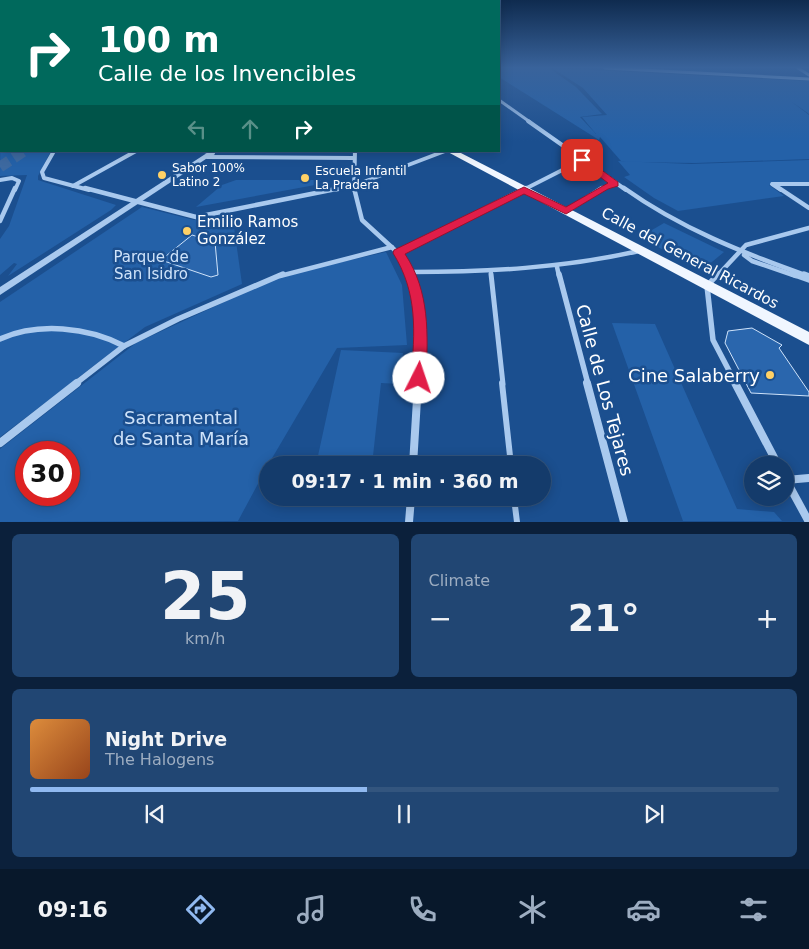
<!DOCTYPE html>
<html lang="en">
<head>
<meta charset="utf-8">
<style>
	body { margin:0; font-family:"DejaVu Sans",sans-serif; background:#214673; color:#f1f3f6; height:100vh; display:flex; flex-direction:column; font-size:19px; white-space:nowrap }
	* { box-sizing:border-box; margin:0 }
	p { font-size:16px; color:#9dadc1 }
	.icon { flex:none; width:28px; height:28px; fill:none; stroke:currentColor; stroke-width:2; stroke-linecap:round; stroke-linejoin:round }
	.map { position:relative; height:522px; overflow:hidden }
	.side { display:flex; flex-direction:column; gap:12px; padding:12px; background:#0b203b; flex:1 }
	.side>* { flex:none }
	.guide { position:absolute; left:0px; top:0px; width:500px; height:152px; box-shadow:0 2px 12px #0003,0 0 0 1px #33557e; background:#00695c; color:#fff; overflow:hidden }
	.controls { position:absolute; left:744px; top:456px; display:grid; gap:10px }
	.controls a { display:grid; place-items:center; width:50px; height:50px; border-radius:50%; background:#143b6b; box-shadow:0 2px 12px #0003,0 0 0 1px #33557e; font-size:25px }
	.speed { position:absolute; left:15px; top:441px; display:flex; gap:10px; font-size:25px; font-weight:700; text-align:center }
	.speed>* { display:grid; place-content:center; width:65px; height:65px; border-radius:50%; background:#143b6b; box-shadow:0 2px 12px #0003,0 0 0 1px #33557e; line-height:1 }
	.speed .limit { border:8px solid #d22; background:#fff; color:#111 }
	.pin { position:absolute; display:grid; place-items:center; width:42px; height:42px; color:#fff; margin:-21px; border-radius:10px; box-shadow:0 2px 8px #0006 }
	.me { position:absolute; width:55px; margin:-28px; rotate:4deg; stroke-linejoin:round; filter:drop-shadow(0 0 4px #0008) }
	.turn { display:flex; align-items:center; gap:18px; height:105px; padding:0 15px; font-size:22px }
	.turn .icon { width:65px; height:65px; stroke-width:2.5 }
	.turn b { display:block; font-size:35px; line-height:42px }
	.lanes { display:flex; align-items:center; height:48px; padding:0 15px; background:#0003; justify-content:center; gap:25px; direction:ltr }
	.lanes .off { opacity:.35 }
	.big { font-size:38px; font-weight:800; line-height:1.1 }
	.side .widget { flex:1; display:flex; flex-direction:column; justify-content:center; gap:8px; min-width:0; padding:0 18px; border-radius:8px; background:#214673 }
	.side .dial { align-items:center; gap:0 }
	.dial b { font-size:65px; line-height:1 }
	.song { display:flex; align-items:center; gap:15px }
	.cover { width:60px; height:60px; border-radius:8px; background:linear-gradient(135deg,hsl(30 70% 55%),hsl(20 70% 35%)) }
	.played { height:5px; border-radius:2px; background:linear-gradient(90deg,#90b9f0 45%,#33557e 45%) }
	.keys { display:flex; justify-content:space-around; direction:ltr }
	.heat { display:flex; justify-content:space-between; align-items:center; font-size:28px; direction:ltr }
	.side .tiles { flex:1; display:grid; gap:12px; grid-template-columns:1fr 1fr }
	.widget:last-child { grid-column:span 2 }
	.trip { position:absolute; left:259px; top:456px; width:292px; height:50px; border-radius:25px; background:#143b6b; box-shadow:0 2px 12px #0003,0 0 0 1px #33557e; font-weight:800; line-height:50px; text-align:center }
	.dock { display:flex; height:80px; justify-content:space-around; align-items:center; background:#08182b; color:#9dadc1 }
	.dock .icon { width:35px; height:35px }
	.dock .active { color:#90b9f0 }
	.dock b { font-size:22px; color:#f1f3f6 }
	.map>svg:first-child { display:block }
	.green { fill:#2461a8; fill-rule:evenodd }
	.building { fill:#2a66ad; stroke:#cfe3fa }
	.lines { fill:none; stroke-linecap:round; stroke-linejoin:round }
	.motorway-tunnel { stroke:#3d69a0; stroke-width:11; stroke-dasharray:11 5.5; stroke-linecap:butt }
	.pedestrian-far2 { stroke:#a9c9ee; stroke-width:4 }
	.pedestrian-far1 { stroke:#a9c9ee; stroke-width:5 }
	.pedestrian { stroke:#a9c9ee; stroke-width:6 }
	.minor-far4 { stroke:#a9c9ee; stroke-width:3 }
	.minor-far3 { stroke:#a9c9ee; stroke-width:4 }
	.minor-far2 { stroke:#a9c9ee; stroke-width:4.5 }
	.minor-far1 { stroke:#a9c9ee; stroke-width:5.5 }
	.minor { stroke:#a9c9ee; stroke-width:8 }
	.tertiary { fill:#a9c9ee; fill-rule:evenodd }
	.primary { fill:#f0f6ff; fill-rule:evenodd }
	.motorway { fill:#fff; fill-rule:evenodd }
	.route { fill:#e11d48; stroke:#92132f }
	.poi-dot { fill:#ffd166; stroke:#1b4f8f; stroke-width:2 }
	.labels { text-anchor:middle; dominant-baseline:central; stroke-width:5; stroke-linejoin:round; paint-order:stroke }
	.far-poi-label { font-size:12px; fill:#fff; stroke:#1b4f8f; text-anchor:start }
	.poi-label { font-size:15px; fill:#fff; stroke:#1b4f8f; text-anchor:start }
	.park-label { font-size:15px; fill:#cfe3fa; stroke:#1b4f8f }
	.street-label { font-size:15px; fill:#fff; stroke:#1b4f8f }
	.near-poi-label { font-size:18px; fill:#fff; stroke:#1b4f8f; text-anchor:end }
	.near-street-label { font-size:18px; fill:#fff; stroke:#1b4f8f }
	.near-park-label { font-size:18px; fill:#cfe3fa; stroke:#1b4f8f }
</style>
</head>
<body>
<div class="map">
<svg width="809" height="522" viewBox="0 0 809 522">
	<rect width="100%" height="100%" fill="#1b4f8f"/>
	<g class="green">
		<path d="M499,68H549L576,87L602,114L580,117L596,134L582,117L607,115L583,88L552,68L809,81V114L792,102L809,115V159L695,163L626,162L621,161L600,137L599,140L499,77Z"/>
		<path d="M1,76V151H51L38,176V180L116,205L111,210L8,276L17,264L14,263L0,275V239L9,226L27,175L0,176Z"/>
		<path d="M809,160V184L769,185L784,196L678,211L654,198L624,177L630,175L618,161L691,164Z"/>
		<path d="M236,180H321L315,185L196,207L222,185Z"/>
		<path d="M142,207L194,220L232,213L242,284L145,327L0,437V302Z"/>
		<path d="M664,223L724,252L701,271L640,237Z"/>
		<path d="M386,252L402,285L407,345L337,348L268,465L238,521L0,522V449L136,343L280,276ZM26,452H69V495H26Z"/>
		<path d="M612,323L655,324L737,509L774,512L782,521H683Z"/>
		<path d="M341,350L403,353L400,384L381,383L372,465H316Z"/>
	</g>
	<g class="building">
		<path d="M192,235L215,242L218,275L211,277L161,260Z"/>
		<path d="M752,328L782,345L779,348L809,392V396L751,393L725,343L728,331Z"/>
	</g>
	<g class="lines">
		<path class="motorway-tunnel" d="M0,167L24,151"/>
		<path class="pedestrian-far2" d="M491,273V276"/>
		<path class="pedestrian-far1" d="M491,274L503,384"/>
		<g class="pedestrian">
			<path d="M502,383L511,465"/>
			<path d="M514,498L517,522"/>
		</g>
		<g class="minor-far4">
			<path d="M605,68L809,79"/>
			<path d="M798,68L809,75"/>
			<path d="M499,100L530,122"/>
		</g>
		<g class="minor-far3">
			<path d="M528,121L626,190"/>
			<path d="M54,151L42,172L44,178L89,190"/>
			<path d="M205,151L213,153"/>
			<path d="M207,157L353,158"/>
			<path d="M0,180L12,178L19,181L15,190"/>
			<path d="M772,184L781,190"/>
			<path d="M773,184H809"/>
			<path d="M73,186L136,151"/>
			<path d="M334,190L353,186L445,151"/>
			<path d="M354,190L355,151"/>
			<path d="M523,190L582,160"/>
			<path d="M600,190L614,184"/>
		</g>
		<g class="minor-far2">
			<path d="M85,188L196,217L341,188"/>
			<path d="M354,188L362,220L398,253L412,276"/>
			<path d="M624,188C680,228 743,253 808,276"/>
			<path d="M779,188L809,208"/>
			<path d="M567,211L602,188"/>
			<path d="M0,221L15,188"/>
			<path d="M398,253L526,188"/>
			<path d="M744,255L752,261L796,276"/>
			<path d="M557,267L559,276"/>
			<path d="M411,272C488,272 563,268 639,251"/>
			<path d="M280,276L392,247"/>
			<path d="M717,276L746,245L809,228"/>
		</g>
		<g class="minor-far1">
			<path d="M411,274L422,325L418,384"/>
			<path d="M559,274L588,384"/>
			<path d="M718,274L707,286L713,340L736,384"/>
			<path d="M792,274L809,280"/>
			<path d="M804,274L809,276"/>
			<path d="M0,339C38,322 88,327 124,346"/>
			<path d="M75,384L124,346L178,319L283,274"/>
		</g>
		<g class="minor">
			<path d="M587,383L624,522"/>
			<path d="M735,383L778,465"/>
			<path d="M0,443L77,383"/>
			<path d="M413,465L418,383"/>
			<path d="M785,478L809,522"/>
			<path d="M786,480L809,478"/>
			<path d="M409,522L411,498"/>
		</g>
		<path class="tertiary" d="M210,151H218L0,295V287Z"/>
		<path class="primary" d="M446,151H457L809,332V345Z"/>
		<g class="motorway">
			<rect x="0" y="73" width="1" height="4"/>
			<rect x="0" y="103" width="1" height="6"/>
		</g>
	</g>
	<linearGradient id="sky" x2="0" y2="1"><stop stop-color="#0f2b4f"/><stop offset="0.48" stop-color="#39639b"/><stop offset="1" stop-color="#39639b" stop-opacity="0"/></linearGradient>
	<rect width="809" height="141" fill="url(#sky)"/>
	<path class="route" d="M579,158H585L618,182V186L608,189L566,214L524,194L405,254C430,292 428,334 426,378L424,382L419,384L413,382L411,378C415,332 418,293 393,253L394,250L524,187L566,207L608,183L579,161Z"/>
	<g class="poi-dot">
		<circle cx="162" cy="175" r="5"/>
		<circle cx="305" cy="178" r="5"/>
		<circle cx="187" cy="231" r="5"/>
		<circle cx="770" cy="375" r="5"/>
	</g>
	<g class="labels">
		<g class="far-poi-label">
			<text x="172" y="168">Sabor 100%<tspan x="172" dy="14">Latino 2</tspan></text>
			<text x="315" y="171">Escuela Infantil<tspan x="315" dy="14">La Pradera</tspan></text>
		</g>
		<g class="poi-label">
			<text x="197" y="222">Emilio Ramos<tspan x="197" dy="17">González</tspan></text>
		</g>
		<g class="park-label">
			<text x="151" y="257">Parque de<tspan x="151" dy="17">San Isidro</tspan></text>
		</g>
		<g class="street-label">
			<text transform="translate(690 258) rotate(28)">Calle del General Ricardos</text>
		</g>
		<g class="near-poi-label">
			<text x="760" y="375">Cine Salaberry</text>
		</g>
		<g class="near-street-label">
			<text transform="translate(605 390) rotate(75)">Calle de Los Tejares</text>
		</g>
		<g class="near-park-label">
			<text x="181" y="417">Sacramental<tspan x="181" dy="21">de Santa María</tspan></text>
		</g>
	</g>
</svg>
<div class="controls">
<a><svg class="icon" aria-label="layers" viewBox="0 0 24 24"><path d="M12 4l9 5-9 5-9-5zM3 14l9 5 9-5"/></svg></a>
</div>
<div class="speed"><div class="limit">30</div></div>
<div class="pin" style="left:582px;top:160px;background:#d93025"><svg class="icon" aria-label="arrive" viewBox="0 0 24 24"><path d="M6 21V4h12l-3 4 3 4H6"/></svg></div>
<svg class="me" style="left:419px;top:378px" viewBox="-20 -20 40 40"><circle r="19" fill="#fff"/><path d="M0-13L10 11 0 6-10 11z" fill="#e11d48"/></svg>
<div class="trip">09:17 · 1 min · 360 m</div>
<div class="guide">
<div class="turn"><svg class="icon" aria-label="right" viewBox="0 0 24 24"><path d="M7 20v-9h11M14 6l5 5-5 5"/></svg><div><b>100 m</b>Calle de los Invencibles</div></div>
<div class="lanes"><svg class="icon off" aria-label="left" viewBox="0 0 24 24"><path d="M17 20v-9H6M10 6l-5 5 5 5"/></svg><svg class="icon off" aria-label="ahead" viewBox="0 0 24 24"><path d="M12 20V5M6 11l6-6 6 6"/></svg><svg class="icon" aria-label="right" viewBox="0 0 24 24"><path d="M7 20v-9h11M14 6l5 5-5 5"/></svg></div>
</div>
</div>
<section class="side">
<div class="tiles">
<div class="widget dial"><b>25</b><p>km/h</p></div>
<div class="widget"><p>Climate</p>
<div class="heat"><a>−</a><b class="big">21°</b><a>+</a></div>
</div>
<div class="widget">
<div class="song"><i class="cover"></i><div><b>Night Drive</b><p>The Halogens</p></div></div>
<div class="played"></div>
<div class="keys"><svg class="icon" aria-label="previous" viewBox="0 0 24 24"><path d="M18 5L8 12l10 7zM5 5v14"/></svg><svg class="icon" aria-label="pause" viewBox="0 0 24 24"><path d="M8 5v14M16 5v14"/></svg><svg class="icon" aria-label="next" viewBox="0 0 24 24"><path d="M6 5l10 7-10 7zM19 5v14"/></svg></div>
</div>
</div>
</section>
<nav class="dock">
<b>09:16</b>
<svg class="icon active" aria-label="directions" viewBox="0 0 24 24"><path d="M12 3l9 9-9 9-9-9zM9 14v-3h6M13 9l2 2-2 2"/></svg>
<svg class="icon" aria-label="music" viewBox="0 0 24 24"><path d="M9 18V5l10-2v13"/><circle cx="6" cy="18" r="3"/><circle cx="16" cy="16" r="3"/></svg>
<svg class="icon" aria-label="phone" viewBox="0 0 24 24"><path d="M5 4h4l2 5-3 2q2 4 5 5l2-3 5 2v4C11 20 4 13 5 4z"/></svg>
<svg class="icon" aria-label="climate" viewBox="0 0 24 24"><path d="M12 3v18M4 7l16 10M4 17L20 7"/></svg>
<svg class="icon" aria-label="car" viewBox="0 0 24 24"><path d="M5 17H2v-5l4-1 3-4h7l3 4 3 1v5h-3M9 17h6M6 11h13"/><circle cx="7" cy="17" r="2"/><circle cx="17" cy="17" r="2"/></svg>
<svg class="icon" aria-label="filters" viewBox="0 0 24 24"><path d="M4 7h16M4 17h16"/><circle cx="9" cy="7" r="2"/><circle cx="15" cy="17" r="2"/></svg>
</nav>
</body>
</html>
